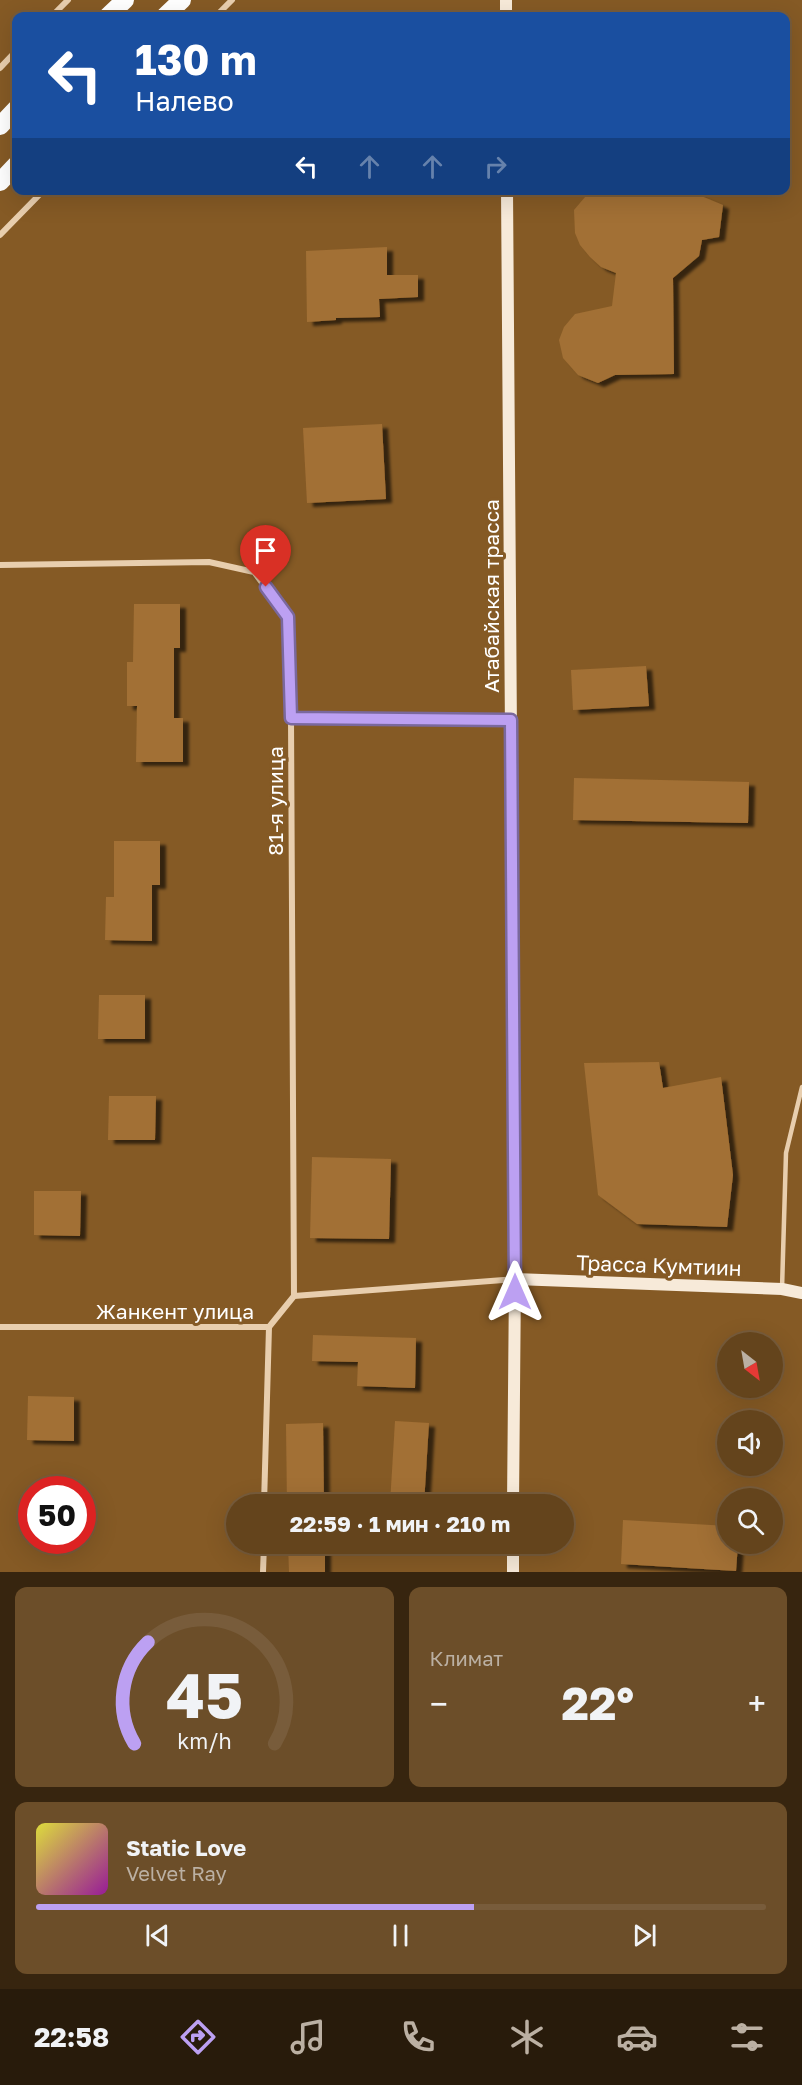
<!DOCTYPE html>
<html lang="ru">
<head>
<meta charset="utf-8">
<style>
	body { margin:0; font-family:"Golos Text",sans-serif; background:#6c4e29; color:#f1f3f6; height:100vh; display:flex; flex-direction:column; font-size:22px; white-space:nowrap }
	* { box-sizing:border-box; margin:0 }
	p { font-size:20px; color:#bbb0a3 }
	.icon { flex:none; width:33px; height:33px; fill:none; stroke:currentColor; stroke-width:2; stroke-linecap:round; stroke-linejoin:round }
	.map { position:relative; height:1572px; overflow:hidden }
	.sheet { display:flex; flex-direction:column; gap:15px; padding:15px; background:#37250f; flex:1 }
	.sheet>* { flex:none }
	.hud { position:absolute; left:12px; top:12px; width:778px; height:183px; border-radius:12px; box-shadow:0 6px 24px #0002,0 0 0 2px #785c3b; background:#1a4fa0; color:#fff; overflow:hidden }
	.needle { width:39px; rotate:149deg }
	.fabs { position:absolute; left:717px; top:1332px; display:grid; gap:12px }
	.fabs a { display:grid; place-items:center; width:66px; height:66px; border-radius:50%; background:#64441c; box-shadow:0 6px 24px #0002,0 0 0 2px #785c3b; font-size:30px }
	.speed { position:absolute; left:18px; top:1476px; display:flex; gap:12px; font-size:30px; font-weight:700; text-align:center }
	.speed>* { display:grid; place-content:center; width:78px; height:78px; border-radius:50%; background:#64441c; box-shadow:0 6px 24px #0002,0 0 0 2px #785c3b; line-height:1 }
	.speed .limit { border:9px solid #d22; background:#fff; color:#111 }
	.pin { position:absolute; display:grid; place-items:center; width:51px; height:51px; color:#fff; margin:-62px -26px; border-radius:50% 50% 50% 0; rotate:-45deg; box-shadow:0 0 6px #0007 }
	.pin .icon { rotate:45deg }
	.me { position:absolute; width:66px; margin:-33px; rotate:0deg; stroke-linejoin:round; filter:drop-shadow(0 0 4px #0008) }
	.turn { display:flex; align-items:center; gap:21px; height:126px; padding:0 24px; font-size:27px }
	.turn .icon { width:78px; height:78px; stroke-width:2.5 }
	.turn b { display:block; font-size:42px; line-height:51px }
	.lanes { display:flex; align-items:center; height:57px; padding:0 24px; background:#0003; justify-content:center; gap:30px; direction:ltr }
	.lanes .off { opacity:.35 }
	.big { font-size:45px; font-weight:700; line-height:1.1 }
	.sheet .tile { flex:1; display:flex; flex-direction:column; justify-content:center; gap:9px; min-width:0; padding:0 21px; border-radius:12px; background:#6c4e29 }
	.sheet .dial { align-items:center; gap:0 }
	.dial svg { height:156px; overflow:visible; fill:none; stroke:#785c3b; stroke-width:7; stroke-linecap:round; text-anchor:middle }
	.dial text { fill:#f1f3f6; stroke:none }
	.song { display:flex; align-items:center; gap:18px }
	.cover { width:72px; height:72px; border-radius:9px; background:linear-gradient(135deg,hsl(60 70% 55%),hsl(300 70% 35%)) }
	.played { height:6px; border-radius:3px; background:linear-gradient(90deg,#bca0f2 60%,#785c3b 60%) }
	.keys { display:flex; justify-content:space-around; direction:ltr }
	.heat { display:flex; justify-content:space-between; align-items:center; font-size:33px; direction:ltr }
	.sheet .tiles { flex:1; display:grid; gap:15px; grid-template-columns:1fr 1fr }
	.tile:last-child { grid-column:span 2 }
	.trip { position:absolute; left:226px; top:1494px; width:348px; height:60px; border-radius:30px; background:#64441c; box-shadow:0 6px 24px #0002,0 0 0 2px #785c3b; font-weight:700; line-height:60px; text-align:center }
	.dock { display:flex; height:96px; justify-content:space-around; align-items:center; background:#281b0b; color:#bbb0a3 }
	.dock .icon { width:42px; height:42px }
	.dock .selected { color:#bca0f2 }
	.dock b { font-size:27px; color:#f1f3f6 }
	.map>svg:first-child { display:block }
	.building { fill:#a27035; filter:url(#shadow) }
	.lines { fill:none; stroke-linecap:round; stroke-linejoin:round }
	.lane { stroke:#e8ceae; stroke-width:4.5 }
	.street { stroke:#e8ceae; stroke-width:6 }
	.secondary { stroke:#f7ead9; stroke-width:12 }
	.highway { stroke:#fff; stroke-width:18 }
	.route-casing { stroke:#7a689d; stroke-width:15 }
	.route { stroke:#bca0f2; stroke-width:10 }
	.labels { text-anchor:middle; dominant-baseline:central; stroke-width:6; stroke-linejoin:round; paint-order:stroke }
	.street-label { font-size:21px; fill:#fff; stroke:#855a25 }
</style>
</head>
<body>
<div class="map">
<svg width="802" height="1572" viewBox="0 0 802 1572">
	<defs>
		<filter id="shadow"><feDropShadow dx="6" dy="4" stdDeviation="1.5" flood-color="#0009"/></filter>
	</defs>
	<rect width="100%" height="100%" fill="#855a25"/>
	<g class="building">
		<path d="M591,190H697L699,195L723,205L719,237L702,240L699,256L673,278L674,374L615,375L598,383L578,375L563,358L559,340L564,327L575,314L612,306L616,273L601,267L590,257L580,245L575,233L574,210Z"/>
		<path d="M387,247V275H418V297L379,299L380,317L336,318V320L307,322L306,251Z"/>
		<path d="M382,424L386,499L307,503L303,428Z"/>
		<path d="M134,604H180V648H174V718H183V762H136L137,706H127V662H133Z"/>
		<path d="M646,666L649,706L573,710L571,670Z"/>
		<path d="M574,778L749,782L748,823L573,820Z"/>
		<path d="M114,841H160V885H152V941L105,940L106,897H114Z"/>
		<path d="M99,995H145V1039H98Z"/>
		<path d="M659,1062L663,1088L721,1077L733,1175L727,1227L637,1224L598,1195L584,1063Z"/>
		<path d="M109,1096H156L155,1140H108Z"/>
		<path d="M312,1157L391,1159L389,1239L310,1238Z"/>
		<path d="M34,1191H81L80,1236L34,1235Z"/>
		<path d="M313,1335L416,1338L415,1388L357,1386L358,1362L312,1361Z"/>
		<path d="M28,1396L74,1397V1441L27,1440Z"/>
		<path d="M395,1421L429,1423L424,1504H390Z"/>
		<path d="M323,1423L324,1504H287L286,1424Z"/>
		<path d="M623,1520L728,1526V1544H738L736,1571L621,1564Z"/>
		<path d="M288,1544H325V1572H289Z"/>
	</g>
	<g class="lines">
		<g class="lane">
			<path d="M291,718L511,720"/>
			<path d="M782,1289L786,1153L802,1087"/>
		</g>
		<g class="street">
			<path d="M52,16L68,0"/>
			<path d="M216,16L232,0"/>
			<path d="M0,68L16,51"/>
			<path d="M0,235L44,190"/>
			<path d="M0,565L209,562L254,572L288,617L291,718L294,1296"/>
			<path d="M0,1327H269L294,1296L515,1279"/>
			<path d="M264,1504L269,1327"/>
			<path d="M263,1572L264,1544"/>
		</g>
		<g class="secondary">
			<path d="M506,0V16"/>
			<path d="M507,190L515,1279L513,1504"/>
			<path d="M515,1279L782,1289L802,1293"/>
			<path d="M513,1572V1544"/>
		</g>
		<g class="highway">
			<path d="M108,16L125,0"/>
			<path d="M165,16L182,0"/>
			<path d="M0,126L16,109"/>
			<path d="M0,182L16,165"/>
		</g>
	</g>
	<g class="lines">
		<defs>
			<path id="route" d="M266,587L288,617L291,718L511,720L515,1292"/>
		</defs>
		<use href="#route" class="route-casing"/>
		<use href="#route" class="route"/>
	</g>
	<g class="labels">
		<g class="street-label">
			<text transform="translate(491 596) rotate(-90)">Атабайская трасса</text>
			<text transform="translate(275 801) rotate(-90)">81-я улица</text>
			<text transform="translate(659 1265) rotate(2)">Трасса Кумтиин</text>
			<text x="175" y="1311">Жанкент улица</text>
		</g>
	</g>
</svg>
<div class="fabs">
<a><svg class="needle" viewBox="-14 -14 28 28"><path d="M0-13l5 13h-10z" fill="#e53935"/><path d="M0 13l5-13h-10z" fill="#bbb0a3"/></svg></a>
<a><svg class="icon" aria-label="sound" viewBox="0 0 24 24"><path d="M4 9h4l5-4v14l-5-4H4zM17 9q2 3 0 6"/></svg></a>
<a><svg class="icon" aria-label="search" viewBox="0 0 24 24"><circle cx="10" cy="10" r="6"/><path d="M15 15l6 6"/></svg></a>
</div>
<div class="speed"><div class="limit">50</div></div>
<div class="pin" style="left:266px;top:587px;background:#d93025"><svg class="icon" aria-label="arrive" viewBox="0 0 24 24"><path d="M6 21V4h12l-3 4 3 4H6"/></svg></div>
<svg class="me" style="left:515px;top:1292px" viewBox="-20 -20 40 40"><path d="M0-17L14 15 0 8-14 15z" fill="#bca0f2" stroke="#fff" stroke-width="4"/></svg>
<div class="trip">22:59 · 1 мин · 210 m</div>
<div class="hud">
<div class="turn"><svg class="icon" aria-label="left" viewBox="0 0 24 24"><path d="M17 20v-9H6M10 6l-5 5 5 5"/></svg><div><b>130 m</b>Налево</div></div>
<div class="lanes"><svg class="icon" aria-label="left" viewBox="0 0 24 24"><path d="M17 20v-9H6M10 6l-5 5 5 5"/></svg><svg class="icon off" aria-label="ahead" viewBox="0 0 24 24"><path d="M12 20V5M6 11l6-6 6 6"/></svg><svg class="icon off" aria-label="ahead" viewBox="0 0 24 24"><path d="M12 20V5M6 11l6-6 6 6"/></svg><svg class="icon off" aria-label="right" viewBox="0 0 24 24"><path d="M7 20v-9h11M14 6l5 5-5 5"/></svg></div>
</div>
</div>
<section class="sheet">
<div class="tiles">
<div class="tile dial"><svg viewBox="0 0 100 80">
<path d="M14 69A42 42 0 1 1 86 69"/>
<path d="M14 69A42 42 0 0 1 21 17" stroke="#bca0f2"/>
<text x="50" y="56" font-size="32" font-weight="700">45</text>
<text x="50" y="72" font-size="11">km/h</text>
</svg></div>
<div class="tile"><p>Климат</p>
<div class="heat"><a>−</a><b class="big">22°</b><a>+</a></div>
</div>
<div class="tile">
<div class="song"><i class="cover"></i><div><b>Static Love</b><p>Velvet Ray</p></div></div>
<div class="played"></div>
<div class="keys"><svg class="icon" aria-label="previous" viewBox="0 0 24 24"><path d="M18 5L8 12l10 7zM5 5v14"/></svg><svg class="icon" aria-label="pause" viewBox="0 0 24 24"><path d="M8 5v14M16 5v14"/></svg><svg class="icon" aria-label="next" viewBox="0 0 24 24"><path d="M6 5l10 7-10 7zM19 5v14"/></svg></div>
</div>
</div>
</section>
<nav class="dock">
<b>22:58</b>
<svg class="icon selected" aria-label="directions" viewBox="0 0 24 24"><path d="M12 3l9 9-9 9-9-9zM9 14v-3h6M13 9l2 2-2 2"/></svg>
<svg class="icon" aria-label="music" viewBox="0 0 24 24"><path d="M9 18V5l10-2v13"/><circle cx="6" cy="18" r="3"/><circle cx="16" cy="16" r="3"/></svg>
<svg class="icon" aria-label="phone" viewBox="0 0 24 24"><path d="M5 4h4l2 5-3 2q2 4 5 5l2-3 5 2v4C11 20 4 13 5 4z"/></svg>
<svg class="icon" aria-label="climate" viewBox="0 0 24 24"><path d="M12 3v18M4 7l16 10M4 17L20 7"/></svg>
<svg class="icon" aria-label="car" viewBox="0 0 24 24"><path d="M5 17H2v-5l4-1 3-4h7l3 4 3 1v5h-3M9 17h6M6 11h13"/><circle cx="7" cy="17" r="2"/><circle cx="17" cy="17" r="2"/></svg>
<svg class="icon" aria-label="filters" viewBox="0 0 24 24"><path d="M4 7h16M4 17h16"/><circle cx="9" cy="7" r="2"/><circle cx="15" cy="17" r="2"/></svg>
</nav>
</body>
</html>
